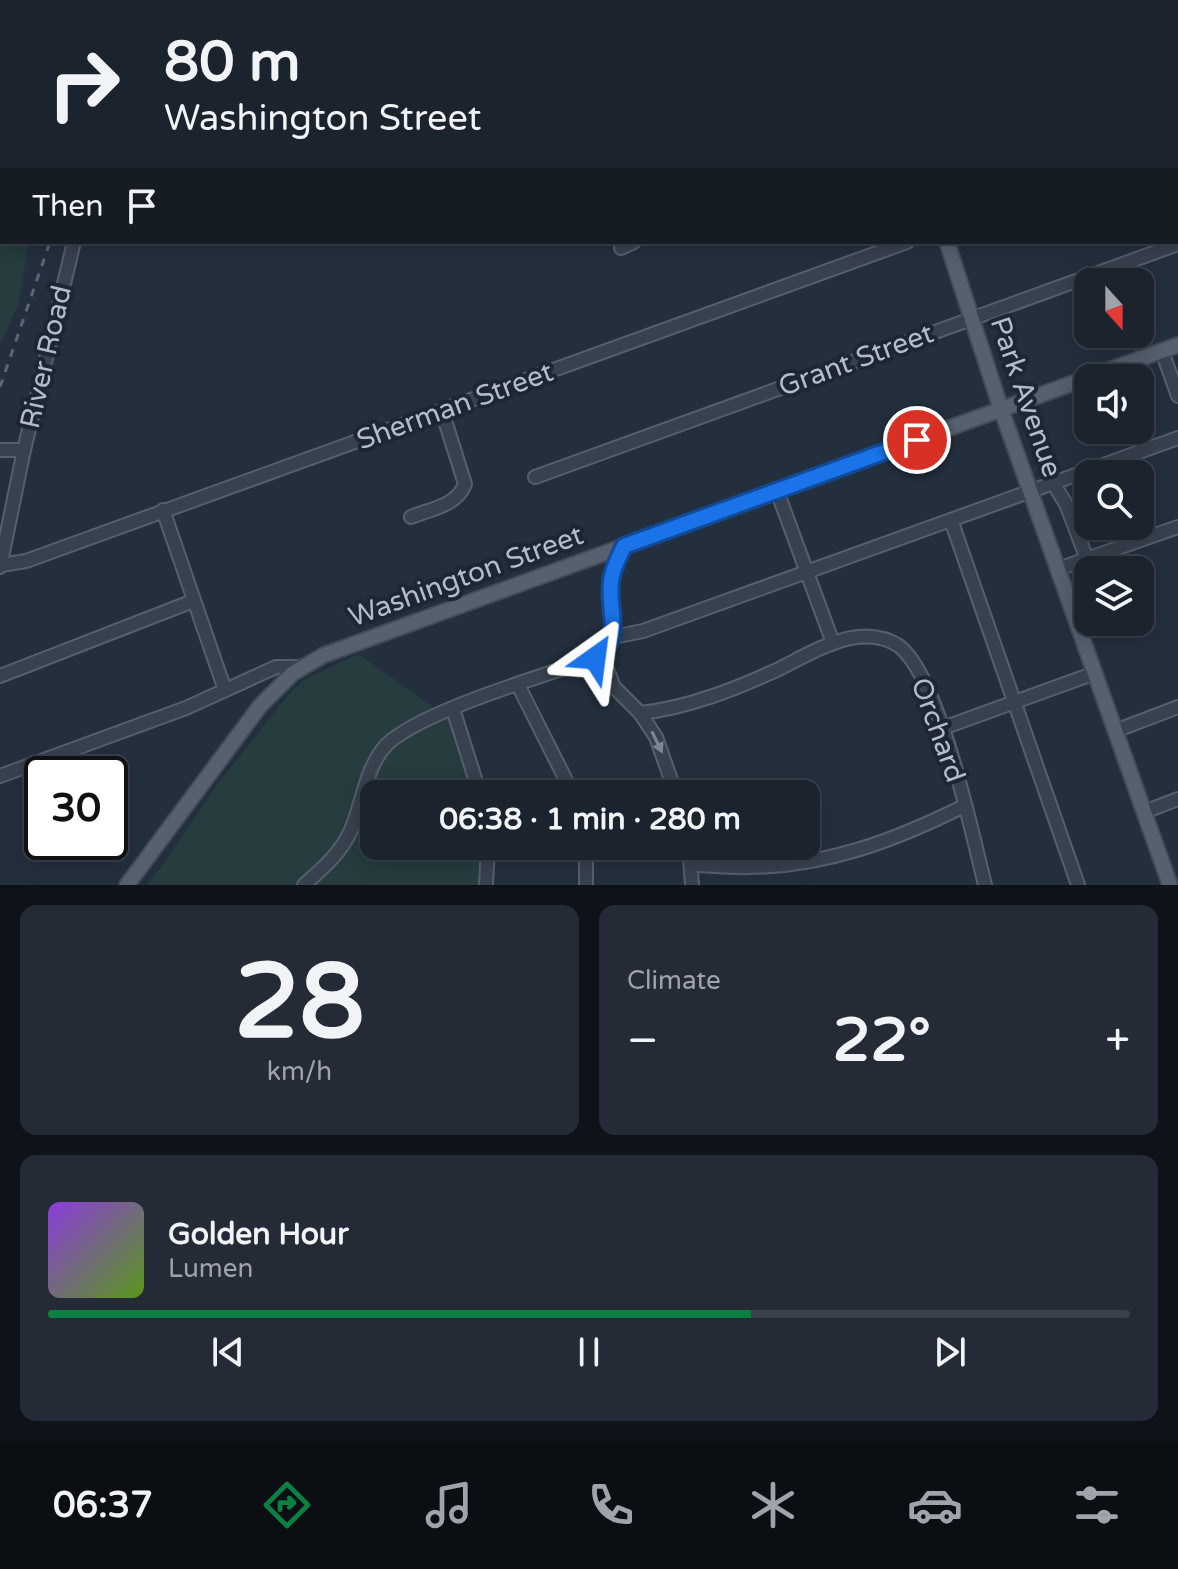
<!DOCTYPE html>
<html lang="en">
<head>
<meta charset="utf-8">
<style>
	body { margin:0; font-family:"Varela Round",sans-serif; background:#242b36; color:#f1f3f6; height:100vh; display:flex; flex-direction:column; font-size:30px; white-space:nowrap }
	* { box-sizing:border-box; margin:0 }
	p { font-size:26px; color:#a0a4aa }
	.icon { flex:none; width:44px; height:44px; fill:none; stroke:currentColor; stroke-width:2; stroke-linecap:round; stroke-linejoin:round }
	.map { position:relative; height:885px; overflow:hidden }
	.details { display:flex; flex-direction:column; gap:20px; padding:20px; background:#0f1319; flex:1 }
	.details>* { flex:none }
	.hud { position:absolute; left:0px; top:0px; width:1178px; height:244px; box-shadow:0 4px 20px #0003,0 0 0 2px #39404a; background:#1b232e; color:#f1f3f6; overflow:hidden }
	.needle { width:52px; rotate:159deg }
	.buttons { position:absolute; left:1074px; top:268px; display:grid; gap:16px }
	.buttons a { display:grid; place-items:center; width:80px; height:80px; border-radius:16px; background:#1b232e; box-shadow:0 4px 20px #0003,0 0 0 2px #39404a; font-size:40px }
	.speed { position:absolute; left:24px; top:756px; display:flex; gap:16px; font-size:40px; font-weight:700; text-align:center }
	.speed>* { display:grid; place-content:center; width:104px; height:104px; border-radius:50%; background:#1b232e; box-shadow:0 4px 20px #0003,0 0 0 2px #39404a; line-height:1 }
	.speed .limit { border:4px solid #111; border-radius:12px; background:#fff; color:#111 }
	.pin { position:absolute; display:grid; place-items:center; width:68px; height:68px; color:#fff; margin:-34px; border:4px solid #fff; border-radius:50%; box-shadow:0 2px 8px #0007 }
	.me { position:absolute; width:88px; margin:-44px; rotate:31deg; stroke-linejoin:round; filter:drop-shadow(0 0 6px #0008) }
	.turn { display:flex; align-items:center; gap:28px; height:168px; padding:0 32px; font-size:36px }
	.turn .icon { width:104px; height:104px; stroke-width:2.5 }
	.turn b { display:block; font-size:56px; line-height:68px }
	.then { display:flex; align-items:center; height:76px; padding:0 32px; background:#0003; gap:16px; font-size:30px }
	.big { font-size:60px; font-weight:700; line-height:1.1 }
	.details .tile { flex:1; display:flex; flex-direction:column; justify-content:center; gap:12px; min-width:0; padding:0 28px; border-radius:16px; background:#242b36 }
	.details .dial { align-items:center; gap:0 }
	.dial b { font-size:104px; line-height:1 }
	.song { display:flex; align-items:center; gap:24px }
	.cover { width:96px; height:96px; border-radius:12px; background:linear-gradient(135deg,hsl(270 70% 55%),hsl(90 70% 35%)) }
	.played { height:8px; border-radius:4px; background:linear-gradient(90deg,#0b8043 65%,#39404a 65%) }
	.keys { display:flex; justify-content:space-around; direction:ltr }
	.heat { display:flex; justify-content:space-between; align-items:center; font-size:44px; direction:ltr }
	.details .tiles { flex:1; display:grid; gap:20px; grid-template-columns:1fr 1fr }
	.tile:last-child { grid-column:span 2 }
	.trip { position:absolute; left:360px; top:780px; width:460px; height:80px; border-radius:16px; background:#1b232e; box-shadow:0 4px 20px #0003,0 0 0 2px #39404a; font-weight:700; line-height:80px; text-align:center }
	.tab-bar { display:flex; height:128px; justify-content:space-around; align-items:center; background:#0b0e12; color:#a0a4aa }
	.tab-bar .icon { width:56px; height:56px }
	.tab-bar .selected { color:#0b8043 }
	.tab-bar b { font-size:36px; color:#f1f3f6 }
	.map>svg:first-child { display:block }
	.green { fill:#263c3f }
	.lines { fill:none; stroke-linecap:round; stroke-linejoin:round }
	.minor-casing { stroke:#565f6c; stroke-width:16 }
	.major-casing { stroke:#414a57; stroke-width:18 }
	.minor { stroke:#38414e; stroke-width:12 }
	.major { stroke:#56606e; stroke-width:14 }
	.rail { stroke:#5a6575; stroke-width:3; stroke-dasharray:8 8; stroke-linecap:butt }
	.oneway { fill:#7c8592 }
	.route-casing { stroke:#114b97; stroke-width:20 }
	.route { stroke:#1a73e8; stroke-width:14 }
	.labels { text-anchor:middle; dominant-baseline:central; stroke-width:8; stroke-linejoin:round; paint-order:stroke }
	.street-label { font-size:28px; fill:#b4bcc9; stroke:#1d2633 }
</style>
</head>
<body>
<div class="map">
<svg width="1178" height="885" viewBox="0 0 1178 885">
	<rect width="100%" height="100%" fill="#242f3e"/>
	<g class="green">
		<path d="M0,0H113L2,2V242H29L18,305L0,345Z"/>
		<path d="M358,654L452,720L476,794H374V846H483L480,885H147L170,855L213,790L287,696L304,680Z"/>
	</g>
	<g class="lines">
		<defs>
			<g id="minor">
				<path d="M367,0L368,2"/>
				<path d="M930,0V2"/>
				<path d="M150,2L151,0"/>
				<path d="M224,2L230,0"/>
				<path d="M449,2L454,0"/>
				<path d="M553,2V0"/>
				<path d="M643,2L644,0"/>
				<path d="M669,2L675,0"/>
				<path d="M1176,35H1178"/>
				<path d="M621,248L634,242"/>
				<path d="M1162,351L1178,396"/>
				<path d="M0,450H24"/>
				<path d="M535,477L1178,244"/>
				<path d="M1053,483L1066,504L1087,559"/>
				<path d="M777,491L833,643"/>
				<path d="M163,510L225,690"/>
				<path d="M411,517C430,509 457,506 465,484L442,411"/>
				<path d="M951,520L1078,885"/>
				<path d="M1,565L26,561L907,242"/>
				<path d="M0,567L24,450L74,242"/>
				<path d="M1058,569L1178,527"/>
				<path d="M613,637L643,631L1178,438"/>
				<path d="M601,654L614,687L640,713L656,737L676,794"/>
				<path d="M0,676L193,601"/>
				<path d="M518,685L573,794"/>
				<path d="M453,709L480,794"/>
				<path d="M640,713C688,708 735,689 779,669C797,660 815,649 834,643C855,635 880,633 899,646C939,676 972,833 985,885"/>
				<path d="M943,728L1095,673"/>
				<path d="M1115,731L1178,707"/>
				<path d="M0,776L186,708L276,667H302"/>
				<path d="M1144,812L1178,799"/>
				<path d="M689,846L692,885"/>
				<path d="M692,865C710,865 729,868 747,867C825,867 896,840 964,806"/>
				<path d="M304,885C322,869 341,853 351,830C362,804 365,773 382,750C407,715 549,674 595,658C625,639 607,610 611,582C612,569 619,557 624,546"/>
				<path d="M486,885L488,846"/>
				<path d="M586,885V846"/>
			</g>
			<g id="major">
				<path d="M871,0L872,2"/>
				<path d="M947,242L1001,409L1170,885"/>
				<path d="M127,885L260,706L293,673L324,655L1178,345"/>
			</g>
		</defs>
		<use href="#minor" class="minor-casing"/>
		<use href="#major" class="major-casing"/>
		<use href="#minor" class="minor"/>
		<use href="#major" class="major"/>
		<g class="rail">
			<path d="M131,2V0"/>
			<path d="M0,387L50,242"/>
		</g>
	</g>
	<defs><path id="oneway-solid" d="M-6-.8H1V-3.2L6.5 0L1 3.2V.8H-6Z" transform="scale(2)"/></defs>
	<use class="oneway" href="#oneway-solid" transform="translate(657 742) rotate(64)"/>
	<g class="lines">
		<defs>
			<path id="route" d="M595,658C625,639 607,611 611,582C612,569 619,557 624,546L917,440"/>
		</defs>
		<use href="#route" class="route-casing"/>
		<use href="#route" class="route"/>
	</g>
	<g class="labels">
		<g class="street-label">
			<text transform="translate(46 357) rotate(-77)">River Road</text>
			<text transform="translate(856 360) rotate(-20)">Grant Street</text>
			<text transform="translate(1026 397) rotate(71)">Park Avenue</text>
			<text transform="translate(455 406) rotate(-20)">Sherman Street</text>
			<text transform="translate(466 576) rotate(-20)">Washington Street</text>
			<text transform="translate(938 730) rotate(70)">Orchard</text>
		</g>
	</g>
</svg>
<div class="buttons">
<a><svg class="needle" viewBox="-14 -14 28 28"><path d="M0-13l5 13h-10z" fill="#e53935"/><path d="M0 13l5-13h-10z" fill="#a0a4aa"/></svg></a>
<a><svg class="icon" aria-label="sound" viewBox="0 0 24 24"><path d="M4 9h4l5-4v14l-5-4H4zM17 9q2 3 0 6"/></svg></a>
<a><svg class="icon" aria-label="search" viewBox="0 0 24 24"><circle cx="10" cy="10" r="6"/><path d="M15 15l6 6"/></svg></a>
<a><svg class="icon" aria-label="layers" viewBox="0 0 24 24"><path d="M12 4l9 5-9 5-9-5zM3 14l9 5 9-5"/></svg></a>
</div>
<div class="speed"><div class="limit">30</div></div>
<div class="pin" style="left:917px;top:440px;background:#d93025"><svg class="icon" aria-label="arrive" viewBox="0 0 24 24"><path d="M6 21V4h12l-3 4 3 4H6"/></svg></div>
<svg class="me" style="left:595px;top:658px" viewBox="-20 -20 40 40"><path d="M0-17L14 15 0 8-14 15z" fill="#1a73e8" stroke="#fff" stroke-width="4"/></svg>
<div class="trip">06:38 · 1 min · 280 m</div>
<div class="hud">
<div class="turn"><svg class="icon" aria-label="right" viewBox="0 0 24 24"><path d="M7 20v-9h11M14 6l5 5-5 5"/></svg><div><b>80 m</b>Washington Street</div></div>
<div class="then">Then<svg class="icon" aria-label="arrive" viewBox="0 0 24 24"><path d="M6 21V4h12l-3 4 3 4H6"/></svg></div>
</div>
</div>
<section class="details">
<div class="tiles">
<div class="tile dial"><b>28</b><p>km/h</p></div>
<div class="tile"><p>Climate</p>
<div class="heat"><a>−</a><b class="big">22°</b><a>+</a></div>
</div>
<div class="tile">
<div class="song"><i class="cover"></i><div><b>Golden Hour</b><p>Lumen</p></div></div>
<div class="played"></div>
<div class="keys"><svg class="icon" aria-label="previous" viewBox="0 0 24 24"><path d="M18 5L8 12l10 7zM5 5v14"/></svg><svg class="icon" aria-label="pause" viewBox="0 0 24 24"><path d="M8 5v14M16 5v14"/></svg><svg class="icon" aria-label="next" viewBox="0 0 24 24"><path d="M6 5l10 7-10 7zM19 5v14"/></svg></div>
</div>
</div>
</section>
<nav class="tab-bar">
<b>06:37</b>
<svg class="icon selected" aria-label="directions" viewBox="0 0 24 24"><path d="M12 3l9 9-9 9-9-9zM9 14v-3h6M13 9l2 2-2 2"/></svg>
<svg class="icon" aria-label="music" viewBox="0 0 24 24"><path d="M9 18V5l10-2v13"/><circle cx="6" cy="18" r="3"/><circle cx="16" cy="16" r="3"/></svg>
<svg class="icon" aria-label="phone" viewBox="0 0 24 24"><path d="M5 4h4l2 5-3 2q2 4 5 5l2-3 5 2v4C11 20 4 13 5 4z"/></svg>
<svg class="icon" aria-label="climate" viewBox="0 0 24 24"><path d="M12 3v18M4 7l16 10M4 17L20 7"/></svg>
<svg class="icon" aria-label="car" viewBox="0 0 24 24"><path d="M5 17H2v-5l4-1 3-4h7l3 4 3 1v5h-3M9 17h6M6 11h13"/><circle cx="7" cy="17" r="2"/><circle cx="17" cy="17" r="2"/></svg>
<svg class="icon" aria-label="filters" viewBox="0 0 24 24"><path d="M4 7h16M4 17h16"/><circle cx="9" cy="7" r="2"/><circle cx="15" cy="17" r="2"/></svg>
</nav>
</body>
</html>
